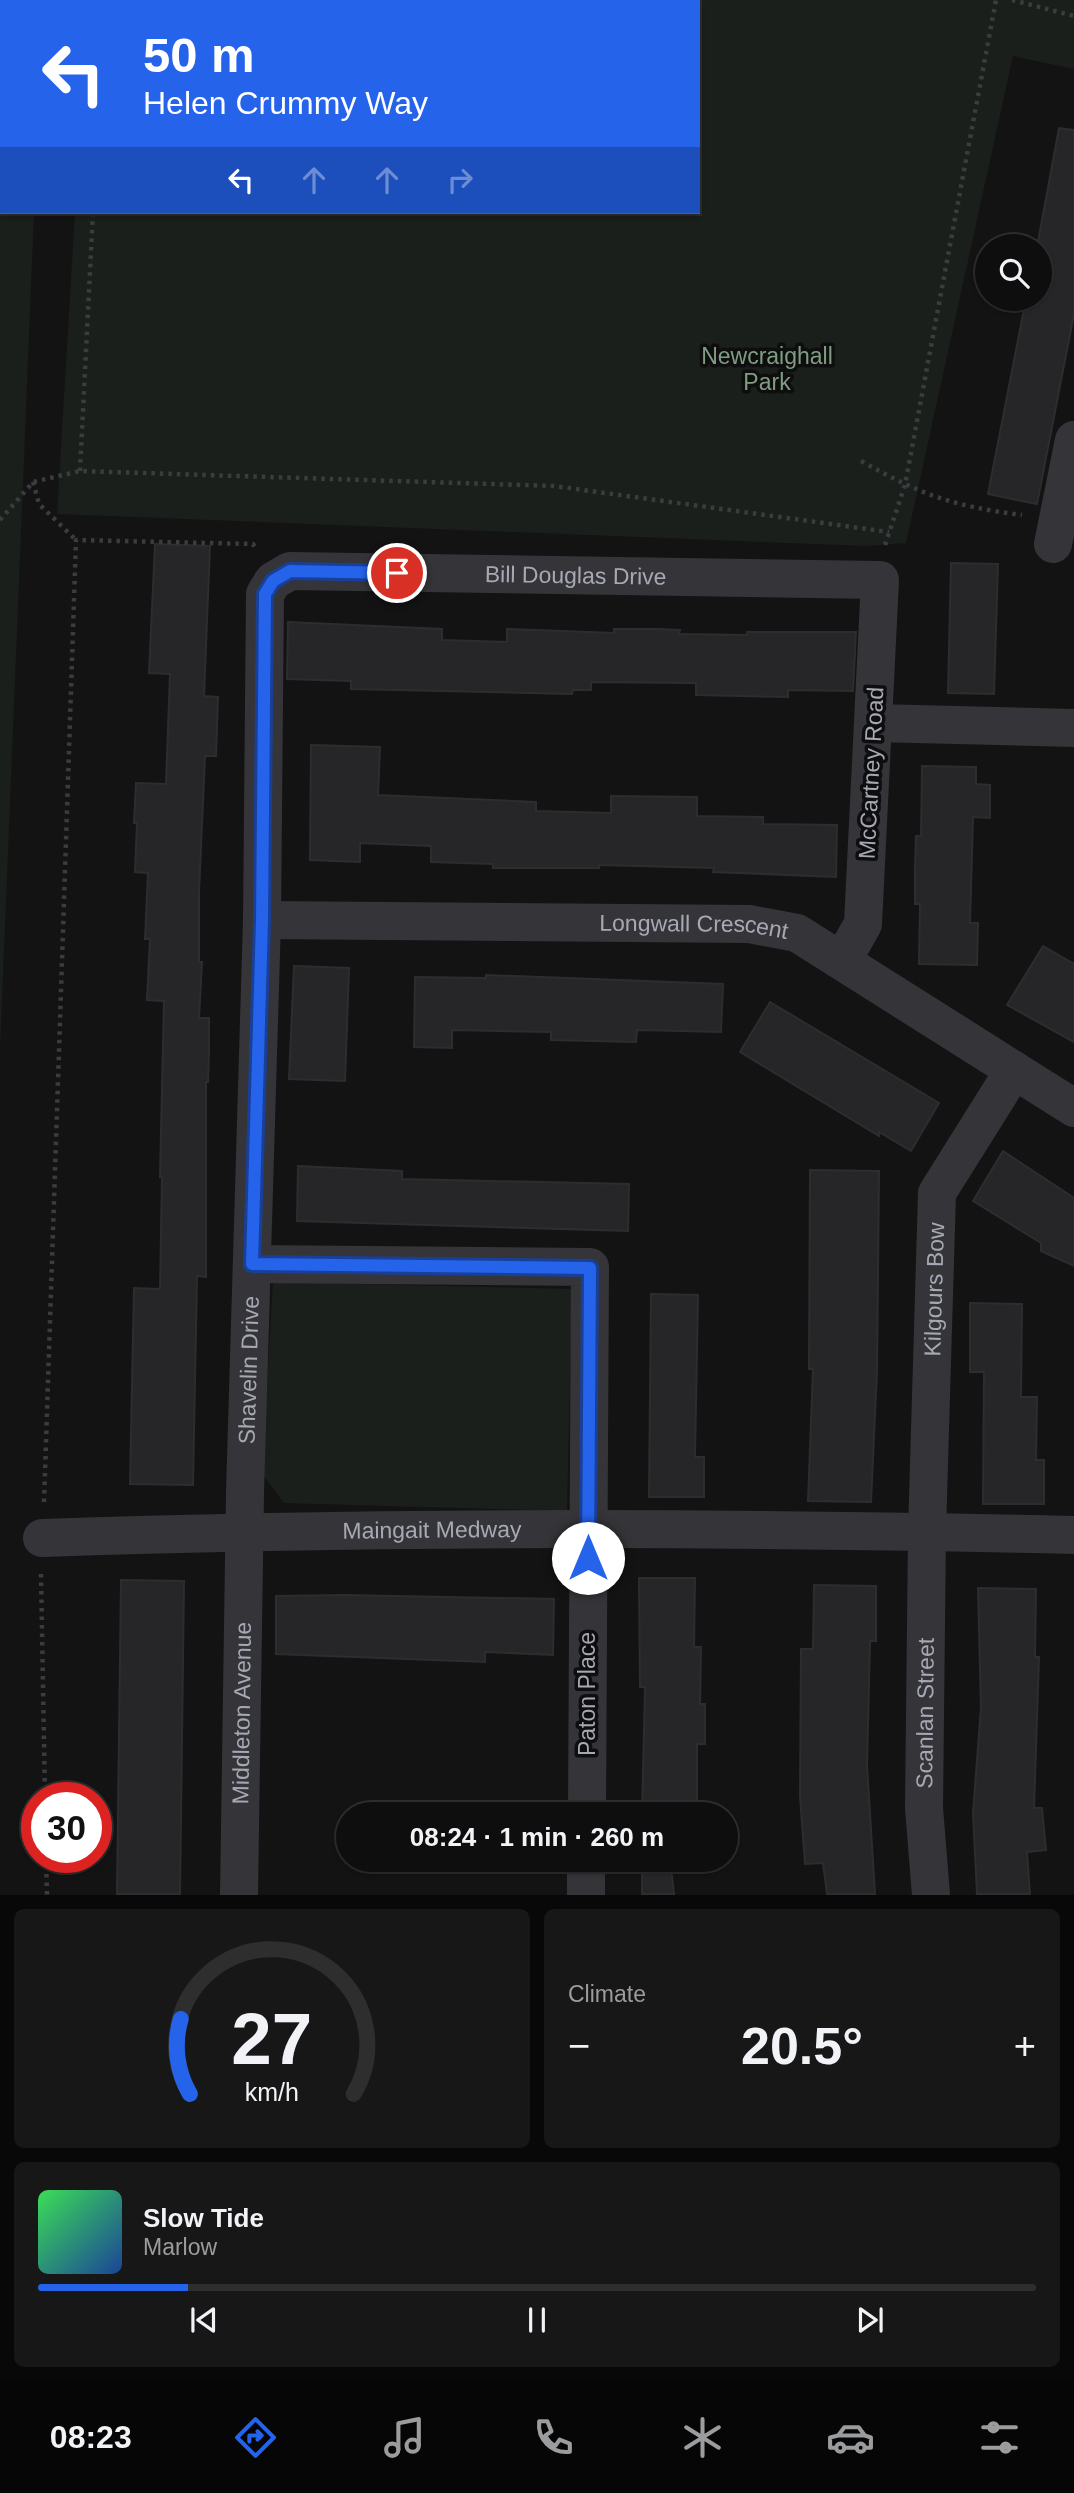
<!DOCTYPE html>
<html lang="en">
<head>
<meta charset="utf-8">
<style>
	body { margin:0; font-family:Arial,sans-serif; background:#171718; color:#f1f3f6; height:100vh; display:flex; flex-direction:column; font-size:26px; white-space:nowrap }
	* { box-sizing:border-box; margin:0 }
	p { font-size:23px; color:#9b9c9e }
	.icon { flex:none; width:38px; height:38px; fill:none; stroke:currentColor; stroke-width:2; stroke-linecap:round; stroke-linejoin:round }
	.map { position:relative; height:1895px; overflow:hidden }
	.panel { display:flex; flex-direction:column; gap:14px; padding:14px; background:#080808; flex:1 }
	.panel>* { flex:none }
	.banner { position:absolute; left:0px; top:0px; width:700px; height:214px; box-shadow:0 2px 5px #0004,0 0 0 2px #2e2e2f; background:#2563eb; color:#fff; overflow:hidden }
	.tools { position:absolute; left:975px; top:234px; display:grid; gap:14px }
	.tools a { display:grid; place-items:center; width:77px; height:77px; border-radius:50%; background:#0e0e0f; box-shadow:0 2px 5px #0004,0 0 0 2px #2e2e2f; font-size:35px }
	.speed { position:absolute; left:21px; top:1782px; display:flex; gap:14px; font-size:35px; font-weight:700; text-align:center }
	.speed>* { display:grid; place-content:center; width:91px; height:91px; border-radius:50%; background:#0e0e0f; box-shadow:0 2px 5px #0004,0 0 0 2px #2e2e2f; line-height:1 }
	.speed .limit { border:10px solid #d22; background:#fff; color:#111 }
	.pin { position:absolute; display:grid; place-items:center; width:60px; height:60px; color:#fff; margin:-30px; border:4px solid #fff; border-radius:50%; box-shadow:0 2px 7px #0007 }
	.me { position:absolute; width:77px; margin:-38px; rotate:0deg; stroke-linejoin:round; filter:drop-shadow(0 0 5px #0008) }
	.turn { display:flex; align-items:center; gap:24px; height:147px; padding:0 28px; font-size:32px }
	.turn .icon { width:91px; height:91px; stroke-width:2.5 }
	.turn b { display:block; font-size:49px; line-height:60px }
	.lanes { display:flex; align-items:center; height:66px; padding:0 28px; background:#0003; justify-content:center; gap:35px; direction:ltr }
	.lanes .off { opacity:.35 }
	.big { font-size:52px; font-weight:700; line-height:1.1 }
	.panel .card { flex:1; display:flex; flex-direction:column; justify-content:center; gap:10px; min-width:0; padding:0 24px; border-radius:10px; background:#171718 }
	.panel .dial { align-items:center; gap:0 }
	.dial svg { height:182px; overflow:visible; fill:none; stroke:#2e2e2f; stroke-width:7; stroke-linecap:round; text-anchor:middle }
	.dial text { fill:#f1f3f6; stroke:none }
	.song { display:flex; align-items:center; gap:21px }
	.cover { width:84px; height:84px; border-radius:10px; background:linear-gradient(135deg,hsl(130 70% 55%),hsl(220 70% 35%)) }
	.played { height:7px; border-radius:4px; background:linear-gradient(90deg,#2563eb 15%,#2e2e2f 15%) }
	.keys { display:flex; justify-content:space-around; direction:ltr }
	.heat { display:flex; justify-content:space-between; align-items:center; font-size:38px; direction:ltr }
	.panel .tiles { flex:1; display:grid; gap:14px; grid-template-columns:1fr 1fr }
	.card:last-child { grid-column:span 2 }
	.trip { position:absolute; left:336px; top:1802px; width:402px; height:70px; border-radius:35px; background:#0e0e0f; box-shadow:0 2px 5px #0004,0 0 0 2px #2e2e2f; font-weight:700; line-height:70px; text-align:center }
	.tab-bar { display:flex; height:112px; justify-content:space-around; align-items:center; background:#060606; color:#9b9c9e }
	.tab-bar .icon { width:49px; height:49px }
	.tab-bar .selected { color:#2563eb }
	.tab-bar b { font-size:32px; color:#f1f3f6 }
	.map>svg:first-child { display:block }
	.green { fill:#1a1f1b }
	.building { fill:#262628; stroke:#2d2d30; stroke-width:2 }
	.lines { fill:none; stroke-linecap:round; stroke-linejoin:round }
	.path { stroke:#3b3c40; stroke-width:4.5; stroke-dasharray:3.5 5; stroke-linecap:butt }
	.minor { stroke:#353539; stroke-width:38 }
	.route-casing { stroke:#184099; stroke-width:18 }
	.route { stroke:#2563eb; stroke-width:12 }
	.labels { text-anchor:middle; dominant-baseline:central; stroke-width:7; stroke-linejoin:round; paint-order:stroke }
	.park-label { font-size:23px; fill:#809c83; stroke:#0e0e0f }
	.street-label { font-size:23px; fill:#a6a9b3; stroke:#0e0e0f }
</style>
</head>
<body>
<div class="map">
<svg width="1074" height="1895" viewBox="0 0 1074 1895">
	<rect width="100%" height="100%" fill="#131314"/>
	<g class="green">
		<path d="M0,0H43L2,2V212H34L0,1049Z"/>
		<path d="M88,0H1074V69L1013,56L906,543L866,546L57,514L75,212H698V2Z"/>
		<path d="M273,1282L572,1289L567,1511L284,1503L262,1474Z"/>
	</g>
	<g class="building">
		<path d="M1059,128L1074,130V314L1037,504L988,494L1026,299H1040V247H1037Z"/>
		<path d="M155,544L210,546L204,696L218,697L216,756H205L199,892V962H202L199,1018H209V1050L208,1082H206V1277L197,1276L193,1485L130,1484L134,1288L160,1289L162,1177H160L164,1001L147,1000L150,939H145L148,873L135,872L137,823H134L136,783L166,784L170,674L149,673Z"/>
		<path d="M951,563L998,564L994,694L948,693Z"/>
		<path d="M288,622L442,629V640L507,642V629L614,633V629H659L680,630L679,634L747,635V632H856L853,691L788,690V697L696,695V683L591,682V690H573L572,694L351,689V681L287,679Z"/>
		<path d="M311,745L380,747L378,795L536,802V811L611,813V796L697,797V816L763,817V824L837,825L836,877L713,872L714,868L599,865V868H493V864L431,862V846L360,843V862L310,860Z"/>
		<path d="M922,766L976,767V784L990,785V818L973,817L970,923H978L977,965L919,964L920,904H915V868L916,836H921Z"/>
		<path d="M1043,946L1074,964V1042L1007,1005Z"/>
		<path d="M294,966L349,968L345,1081L289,1079Z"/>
		<path d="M486,975L723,984L721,1032L637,1030L636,1042L551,1040V1032L452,1030V1048L414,1047L415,977L486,978Z"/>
		<path d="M770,1002L939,1103L911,1151L879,1132V1136L740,1052Z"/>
		<path d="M1003,1151L1074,1198V1266L1041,1251V1243L973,1201Z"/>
		<path d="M298,1166L402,1171V1179L629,1184L628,1231L297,1221Z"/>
		<path d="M810,1170L879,1171L877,1370L871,1502L808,1501L813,1369H809Z"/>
		<path d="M651,1294L698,1295L695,1457H704V1497H649Z"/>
		<path d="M970,1303L1022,1304L1021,1397H1037L1036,1460H1044V1504H983L984,1372H970Z"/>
		<path d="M639,1578H695L694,1647H701L700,1704H705V1744H697V1815H642L645,1687H640Z"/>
		<path d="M121,1580L184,1581L180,1894H117Z"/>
		<path d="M814,1585L876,1586V1641H870L867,1765L875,1894H827L823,1863L805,1864L800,1796L801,1649H813Z"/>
		<path d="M978,1588L1036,1589L1035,1657H1039L1034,1808H1042L1046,1850L1027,1852L1030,1894H977L973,1813L981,1707Z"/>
		<path d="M345,1595L554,1599L553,1655L485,1652V1662L276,1654V1596Z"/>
		<path d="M642,1860H697V1868H671L674,1894H642Z"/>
	</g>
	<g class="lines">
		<g class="path">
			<path d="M1012,0L1074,16"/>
			<path d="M104,2V0"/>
			<path d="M861,461C922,495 952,506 1022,515"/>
			<path d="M80,471L93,212"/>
			<path d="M33,482L39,504L76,540"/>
			<path d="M0,520L33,482L80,471L554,486L889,532"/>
			<path d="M885,545L905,485L996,0"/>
			<path d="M44,1502L76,540L253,544L256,549"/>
			<path d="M41,1574L45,1797"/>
			<path d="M46,1857L47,1895"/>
		</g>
		<g class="minor">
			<path d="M1053,544L1074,440"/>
			<path d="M875,723L1074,728"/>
			<path id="s1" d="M262,920L749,924L797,933L1074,1108"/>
			<path d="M252,1264L590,1267L587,1815"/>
			<path id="s2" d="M42,1538C386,1526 730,1527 1074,1535"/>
			<path id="s3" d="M239,1895L245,1492L262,920L265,594L273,581L290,571L880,580L863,924L842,961"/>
			<path d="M586,1895V1860"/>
			<path id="s4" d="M931,1895L924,1808L927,1532L937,1193L1014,1070"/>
		</g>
	</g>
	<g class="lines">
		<defs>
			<path id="route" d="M397,573L290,571L273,581L265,594L262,920L252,1264L590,1268L588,1558"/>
		</defs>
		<use href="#route" class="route-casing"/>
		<use href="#route" class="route"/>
	</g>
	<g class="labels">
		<g class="park-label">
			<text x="767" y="356">Newcraighall<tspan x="767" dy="26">Park</tspan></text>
		</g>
		<g class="street-label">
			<text stroke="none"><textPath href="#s3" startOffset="1622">Bill Douglas Drive</textPath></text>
			<text transform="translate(871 773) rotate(-87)">McCartney Road</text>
			<text stroke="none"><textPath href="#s1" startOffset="432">Longwall Crescent</textPath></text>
			<text stroke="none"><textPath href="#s4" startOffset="606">Kilgours Bow</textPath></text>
			<text stroke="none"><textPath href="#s3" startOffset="525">Shavelin Drive</textPath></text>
			<text stroke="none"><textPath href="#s2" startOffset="390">Maingait Medway</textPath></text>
			<text transform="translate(587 1694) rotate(-90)">Paton Place</text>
			<text stroke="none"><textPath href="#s3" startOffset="182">Middleton Avenue</textPath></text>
			<text stroke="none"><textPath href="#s4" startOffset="182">Scanlan Street</textPath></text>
		</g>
	</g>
</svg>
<div class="tools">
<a><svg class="icon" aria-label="search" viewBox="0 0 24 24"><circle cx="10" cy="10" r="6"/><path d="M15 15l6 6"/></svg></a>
</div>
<div class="speed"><div class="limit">30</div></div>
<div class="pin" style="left:397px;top:573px;background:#d93025"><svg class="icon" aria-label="arrive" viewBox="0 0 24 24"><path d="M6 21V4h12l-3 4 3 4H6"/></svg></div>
<svg class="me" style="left:588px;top:1558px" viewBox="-20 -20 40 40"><circle r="19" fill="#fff"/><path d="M0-13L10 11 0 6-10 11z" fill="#2563eb"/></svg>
<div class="trip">08:24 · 1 min · 260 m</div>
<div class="banner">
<div class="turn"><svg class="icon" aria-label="left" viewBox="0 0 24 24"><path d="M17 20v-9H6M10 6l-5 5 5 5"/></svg><div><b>50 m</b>Helen Crummy Way</div></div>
<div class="lanes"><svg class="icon" aria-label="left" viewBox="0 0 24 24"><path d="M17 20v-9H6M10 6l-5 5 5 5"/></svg><svg class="icon off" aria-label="ahead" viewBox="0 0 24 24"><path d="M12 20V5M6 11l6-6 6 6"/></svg><svg class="icon off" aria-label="ahead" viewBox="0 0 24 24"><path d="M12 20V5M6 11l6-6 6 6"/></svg><svg class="icon off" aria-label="right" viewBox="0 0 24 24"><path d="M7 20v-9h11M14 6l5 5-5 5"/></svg></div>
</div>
</div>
<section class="panel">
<div class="tiles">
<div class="card dial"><svg viewBox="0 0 100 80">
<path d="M14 69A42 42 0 1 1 86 69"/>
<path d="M14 69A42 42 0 0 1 10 36" stroke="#2563eb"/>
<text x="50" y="56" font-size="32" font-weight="700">27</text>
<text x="50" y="72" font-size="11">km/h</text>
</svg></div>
<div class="card"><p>Climate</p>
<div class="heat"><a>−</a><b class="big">20.5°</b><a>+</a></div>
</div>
<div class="card">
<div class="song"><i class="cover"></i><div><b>Slow Tide</b><p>Marlow</p></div></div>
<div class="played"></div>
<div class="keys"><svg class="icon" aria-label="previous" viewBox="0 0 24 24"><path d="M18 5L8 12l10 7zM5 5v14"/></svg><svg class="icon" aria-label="pause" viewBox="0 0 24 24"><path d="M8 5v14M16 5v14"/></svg><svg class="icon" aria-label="next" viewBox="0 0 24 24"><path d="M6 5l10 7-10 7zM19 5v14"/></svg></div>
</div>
</div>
</section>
<nav class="tab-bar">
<b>08:23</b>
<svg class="icon selected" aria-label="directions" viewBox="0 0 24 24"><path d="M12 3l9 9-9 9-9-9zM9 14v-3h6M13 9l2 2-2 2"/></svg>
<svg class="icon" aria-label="music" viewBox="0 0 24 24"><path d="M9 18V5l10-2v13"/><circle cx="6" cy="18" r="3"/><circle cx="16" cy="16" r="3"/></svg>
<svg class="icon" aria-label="phone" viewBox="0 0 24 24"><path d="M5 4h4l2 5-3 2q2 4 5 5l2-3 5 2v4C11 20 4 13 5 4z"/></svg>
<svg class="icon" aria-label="climate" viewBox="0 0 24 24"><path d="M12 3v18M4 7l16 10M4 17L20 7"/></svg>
<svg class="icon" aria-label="car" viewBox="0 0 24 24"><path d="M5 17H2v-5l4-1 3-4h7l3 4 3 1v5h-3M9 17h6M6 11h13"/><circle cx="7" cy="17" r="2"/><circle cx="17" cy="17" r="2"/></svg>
<svg class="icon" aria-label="filters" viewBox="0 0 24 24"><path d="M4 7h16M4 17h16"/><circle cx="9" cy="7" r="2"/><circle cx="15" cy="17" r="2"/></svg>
</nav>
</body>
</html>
